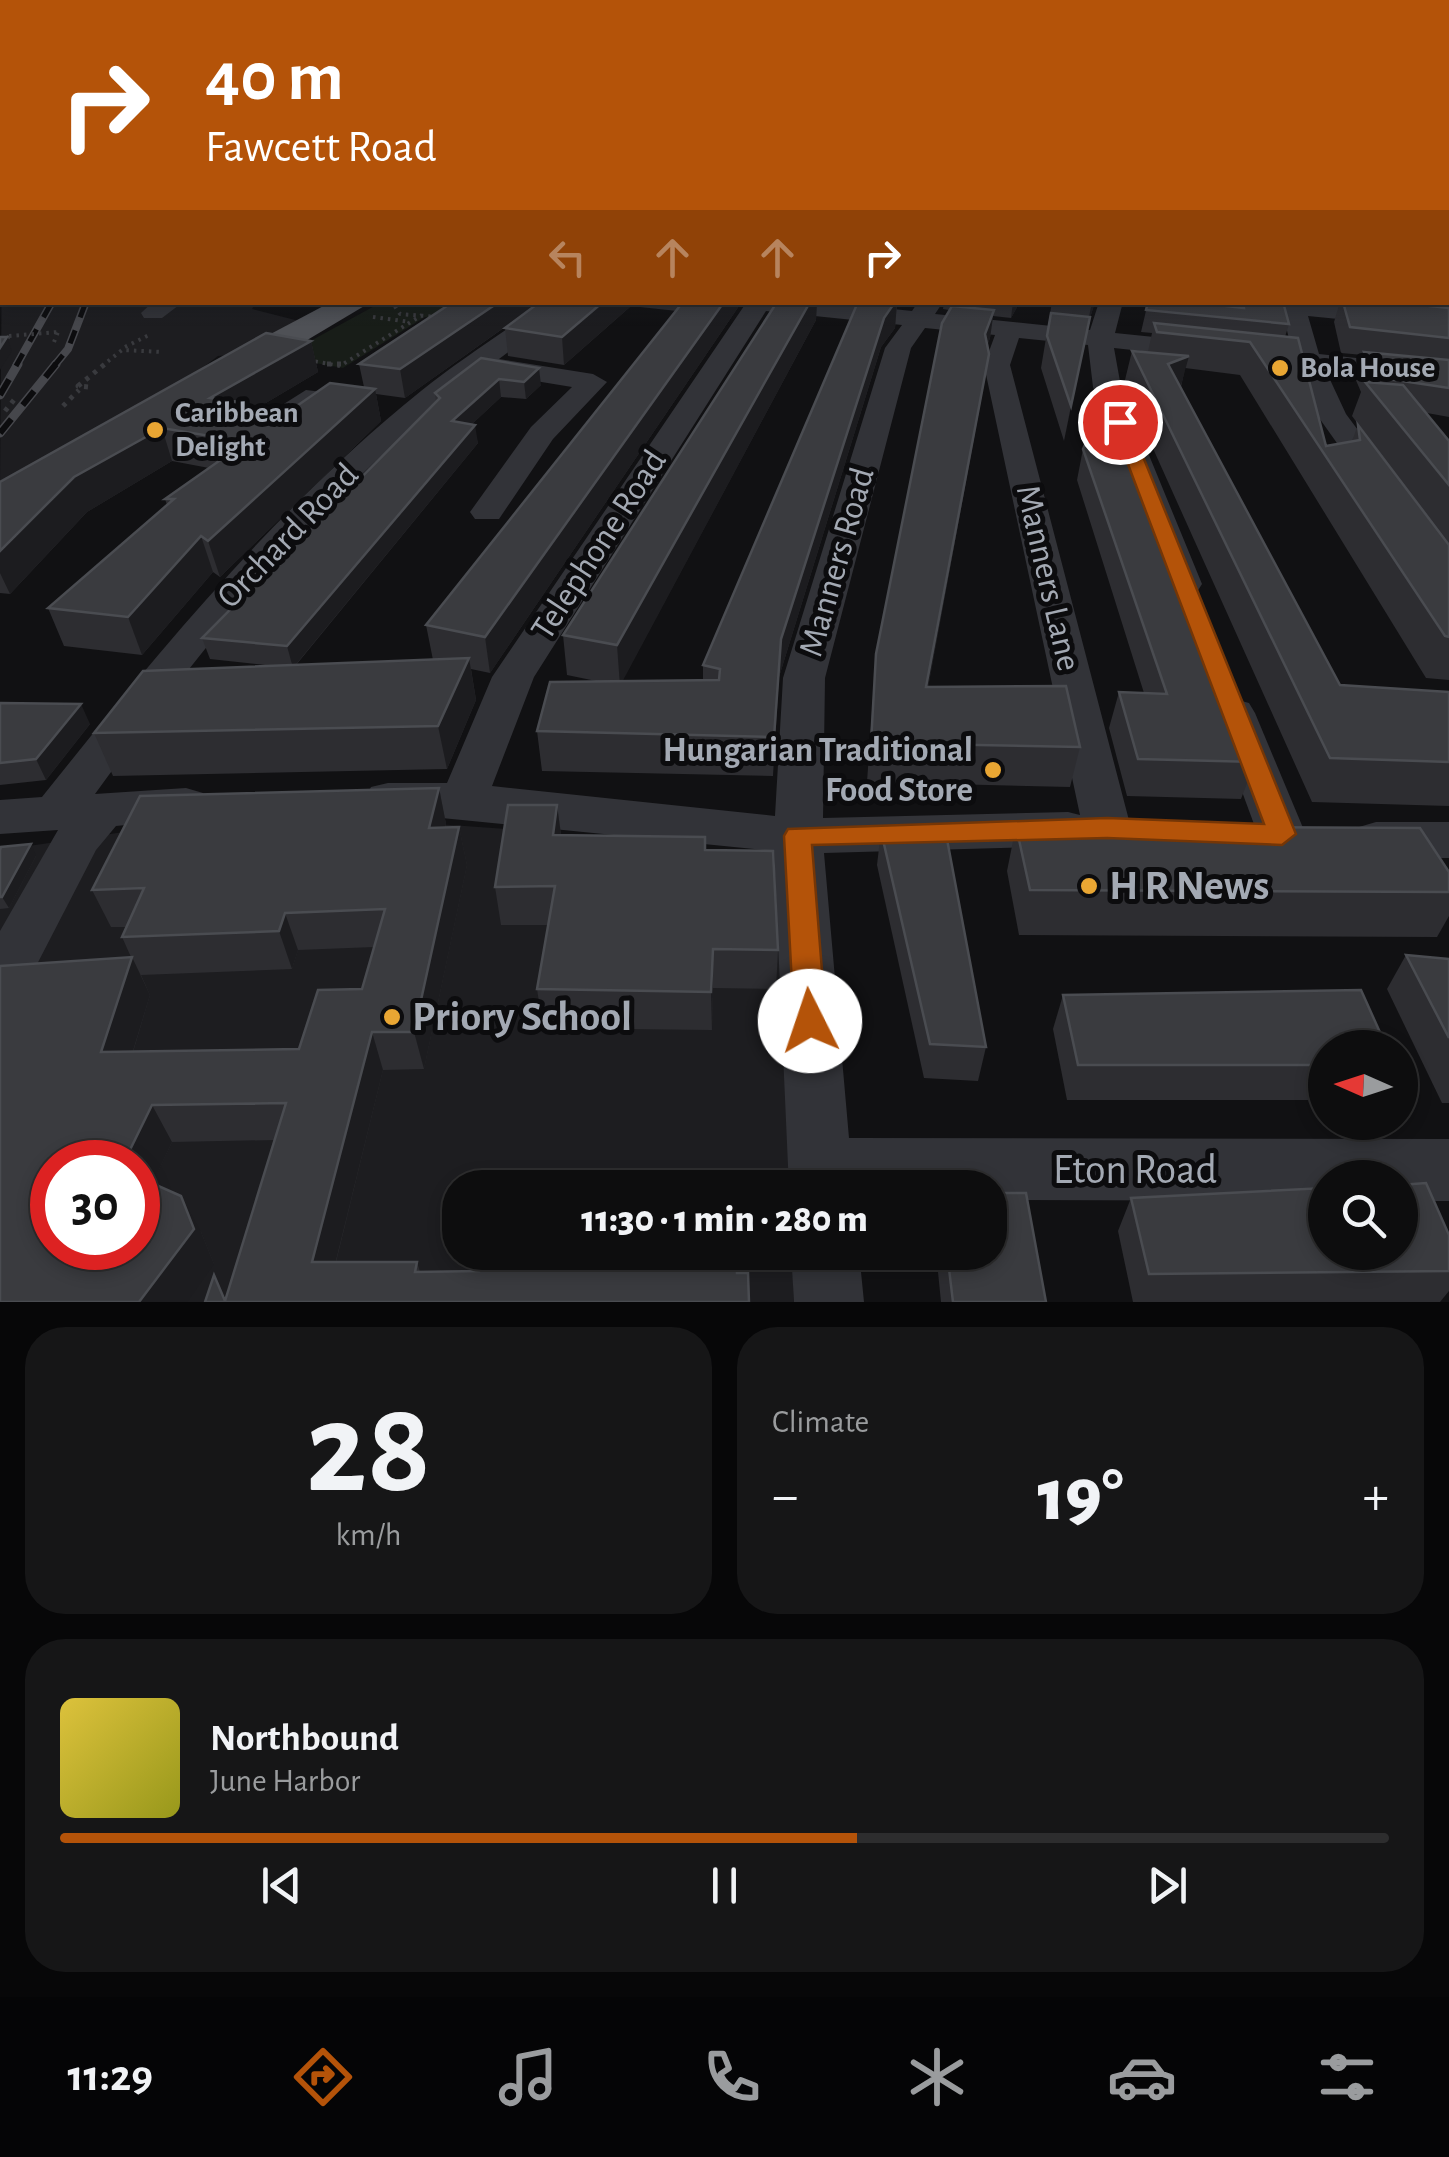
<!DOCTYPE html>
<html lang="en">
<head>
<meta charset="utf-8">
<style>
	body { margin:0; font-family:"Alegreya Sans",sans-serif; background:#161617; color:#f1f3f6; height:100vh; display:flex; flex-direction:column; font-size:38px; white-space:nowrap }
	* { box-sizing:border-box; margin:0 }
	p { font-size:32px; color:#9a9c9e }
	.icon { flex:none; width:55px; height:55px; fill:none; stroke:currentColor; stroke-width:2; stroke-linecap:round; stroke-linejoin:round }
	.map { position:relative; height:1302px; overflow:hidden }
	.details { display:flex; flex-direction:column; gap:25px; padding:25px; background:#070708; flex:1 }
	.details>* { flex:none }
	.hud { position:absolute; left:0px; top:0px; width:1450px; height:305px; box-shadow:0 5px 15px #0003,0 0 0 2px #2d2d2e; background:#b45309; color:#fff; overflow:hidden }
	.needle { width:65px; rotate:273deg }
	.buttons { position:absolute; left:1308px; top:1030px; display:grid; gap:20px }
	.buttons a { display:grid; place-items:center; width:110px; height:110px; border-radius:50%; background:#0d0d0e; box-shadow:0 5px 15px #0003,0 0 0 2px #2d2d2e; font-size:50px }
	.speed { position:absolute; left:30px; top:1140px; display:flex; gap:20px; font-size:50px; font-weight:700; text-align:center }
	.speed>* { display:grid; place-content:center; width:130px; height:130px; border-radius:50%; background:#0d0d0e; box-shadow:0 5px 15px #0003,0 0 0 2px #2d2d2e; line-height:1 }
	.speed .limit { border:15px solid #d22; background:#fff; color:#111 }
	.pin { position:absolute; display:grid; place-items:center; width:85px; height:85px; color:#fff; margin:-42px; border:5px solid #fff; border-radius:50%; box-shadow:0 2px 10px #0007 }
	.me { position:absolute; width:110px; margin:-55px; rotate:356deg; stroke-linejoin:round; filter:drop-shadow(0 0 8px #0008) }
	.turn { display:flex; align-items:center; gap:35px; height:210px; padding:0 40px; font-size:45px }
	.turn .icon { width:130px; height:130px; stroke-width:2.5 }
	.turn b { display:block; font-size:70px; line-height:85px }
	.lanes { display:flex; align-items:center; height:95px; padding:0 40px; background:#0003; justify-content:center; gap:50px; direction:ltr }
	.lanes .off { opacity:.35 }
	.big { font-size:75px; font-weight:800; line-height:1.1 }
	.details .widget { flex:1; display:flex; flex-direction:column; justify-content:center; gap:15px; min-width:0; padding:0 35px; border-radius:40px; background:#161617 }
	.details .dial { align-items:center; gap:0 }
	.dial b { font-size:130px; line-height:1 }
	.song { display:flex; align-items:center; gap:30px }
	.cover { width:120px; height:120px; border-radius:15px; background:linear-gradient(135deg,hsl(50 70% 55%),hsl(60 70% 35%)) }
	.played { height:10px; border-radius:5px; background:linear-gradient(90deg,#b45309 60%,#2d2d2e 60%) }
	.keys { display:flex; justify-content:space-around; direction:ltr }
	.heat { display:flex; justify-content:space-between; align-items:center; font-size:55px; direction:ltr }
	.details .tiles { flex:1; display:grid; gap:25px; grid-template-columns:1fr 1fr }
	.widget:last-child { grid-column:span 2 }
	.trip { position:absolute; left:442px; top:1170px; width:565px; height:100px; border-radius:40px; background:#0d0d0e; box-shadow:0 5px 15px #0003,0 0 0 2px #2d2d2e; font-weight:800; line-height:100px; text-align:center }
	.tab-bar { display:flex; height:160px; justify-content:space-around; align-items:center; background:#050506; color:#9a9c9e }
	.tab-bar .icon { width:70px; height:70px }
	.tab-bar .selected { color:#b45309 }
	.tab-bar b { font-size:45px; color:#f1f3f6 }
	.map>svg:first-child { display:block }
	.built { fill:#1d1d20; fill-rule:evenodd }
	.green { fill:#181d18 }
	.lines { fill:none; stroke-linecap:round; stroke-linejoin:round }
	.path-far1 { stroke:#393a3e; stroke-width:4; stroke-dasharray:2.5 5; stroke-linecap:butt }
	.path { stroke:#393a3e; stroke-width:5; stroke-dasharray:4 6; stroke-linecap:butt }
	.minor { fill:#323338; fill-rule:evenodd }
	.major { fill:#4f5156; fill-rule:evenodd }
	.rail-far1-casing { stroke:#46474c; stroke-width:8 }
	.rail-casing { stroke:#46474c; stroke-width:9 }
	.rail-far1 { stroke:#0c0c0e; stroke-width:5; stroke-dasharray:14; stroke-linecap:butt }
	.rail { stroke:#0c0c0e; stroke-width:6; stroke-dasharray:18; stroke-linecap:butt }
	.path-bridge { stroke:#393a3e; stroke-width:4; stroke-dasharray:2.5 5; stroke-linecap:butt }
	.wall { fill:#2d2d31; fill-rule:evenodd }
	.shaded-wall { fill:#1c1c1f }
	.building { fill:#3a3b3f; stroke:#4a4c51; stroke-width:2.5 }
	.route { fill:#b45309; stroke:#753606; stroke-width:2.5 }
	.poi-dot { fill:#e9a633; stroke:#0c0c0e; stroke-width:4 }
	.labels { text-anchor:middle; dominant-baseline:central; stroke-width:10; stroke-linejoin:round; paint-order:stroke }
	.far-poi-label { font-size:30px; font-weight:bold; fill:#a3a9b3; stroke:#0c0c0e; text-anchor:start }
	.street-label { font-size:35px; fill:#a3a9b3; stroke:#0c0c0e }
	.poi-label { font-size:35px; font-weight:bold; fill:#a3a9b3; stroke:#0c0c0e; text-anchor:end }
	.near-poi-label { font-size:42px; font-weight:bold; fill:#a3a9b3; stroke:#0c0c0e; text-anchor:start }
	.near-street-label { font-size:42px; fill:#a3a9b3; stroke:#0c0c0e }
</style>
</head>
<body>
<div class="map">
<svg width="1449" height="1302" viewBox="0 0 1449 1302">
	<rect width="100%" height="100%" fill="#111113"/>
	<g class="built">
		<path d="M2,243V302L245,303L254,306L252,309L303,322L242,354L218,356L176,388L0,482Z"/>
		<path d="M381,820L549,832L694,859L771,863L778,872L790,1187L460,1188V1252L792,1253L794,1302H0V857L15,848L158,827ZM52,1162H138V1248H52Z"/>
	</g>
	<path class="green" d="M527,302L501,329L425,317L343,368L281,357L380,303Z"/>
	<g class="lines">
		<g class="path-far1">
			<path d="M399,302L394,305L400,314L438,317"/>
			<path d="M373,317L410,322"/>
			<path d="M54,342L58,332"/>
			<path d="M125,347L149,335"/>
			<path d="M0,351L9,336"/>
			<path d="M308,360L340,366L422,315"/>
			<path d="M102,366L122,350L163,352"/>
		</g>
		<g class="path">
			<path d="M327,364H344"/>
			<path d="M88,387L78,386L105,364"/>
			<path d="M63,406L79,390"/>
			<path d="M5,411L14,400"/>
		</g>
		<g class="minor">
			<rect x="0" y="143" width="2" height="8"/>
			<path d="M2,256V280L0,281V257Z"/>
			<path d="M153,302H183L162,318H144L141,313Z"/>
			<path d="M546,302H574L499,359L593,374L607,382L553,439L499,519H475L470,512L531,427L572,387L481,372C330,485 206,641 95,794L186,788L203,793L210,805L203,817L116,826L96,850L33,972L14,978L0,973V931L58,830L0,834V800L42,797C157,653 277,507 421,391C461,359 504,332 546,302Z"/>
			<path d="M741,302H826L912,311L918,302H943L935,314L1090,330L1099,302H1123L1115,333L1292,351L1280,302L1449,316V330L1308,316L1319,354L1449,368V384L1326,371L1346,414L1398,484L1382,494L1371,491L1317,415L1298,368L1114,348L1121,387L1202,584L1197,592H1171L1166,584L1093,387L1088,345L1019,338L1010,365L1131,828L1124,840L1107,845L1088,837L1068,846L824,853L849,1138L1449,1139V1201H1400V1178H1325V1201L990,1200V1188H789L774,851L371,811L365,799L371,787L388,783H447L492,677L744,306ZM766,311L902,325L885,348L783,678L775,816L492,786L534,677ZM925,328L995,335L984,365L1080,815L1068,812L823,818L825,678L911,348Z"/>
			<path d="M306,390L363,397L377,406L363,415L312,407L274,436H252L248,430L252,424Z"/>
			<path d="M1234,699L1249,703L1255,713L1306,835L1299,848L1282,853L1265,848L1258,835L1213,713L1219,703Z"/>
			<path d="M1376,822H1449V858H1376L1359,853L1352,840L1359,827Z"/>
			<path d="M791,1252H859L864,1302H794Z"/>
		</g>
		<path class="major" d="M331,302H371L242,379H216L211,371L216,363Z"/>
		<defs>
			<g id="rail-far1">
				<path d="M16,366L52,302"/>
				<path d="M54,366L68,349L86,302"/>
			</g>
			<g id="rail">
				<path d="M0,395L18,364"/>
				<path d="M0,433L56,364"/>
			</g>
		</defs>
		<use href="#rail-far1" class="rail-far1-casing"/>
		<use href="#rail" class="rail-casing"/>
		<use href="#rail-far1" class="rail-far1"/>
		<use href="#rail" class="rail"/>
		<path class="path-bridge" d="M9,336L58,332"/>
	</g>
	<g class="wall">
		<path d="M1448,143H1449V417L1427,413L1449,441V680L1426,678L1240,375L1185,368L1181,387L1340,685L1449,692V806L1312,802L1124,384L1132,351L1148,352L1152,333L1141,332L1148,302L1235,307V302H1283L1289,324L1285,337L1326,446L1352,441L1358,425L1442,536L1352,416L1361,392L1355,378L1363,355L1341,353L1334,322L1340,302H1448Z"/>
		<path d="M453,302H739V306L490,673L471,669L476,700L447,769L113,776L94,733L274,666L210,659L202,638L436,402L435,393L481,358L541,385L526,399L501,397L472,424L478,443L296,665L433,660L426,625L677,311L631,306L564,365L508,356L505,328L536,305L405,398L376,394L381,421L220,577L213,572L142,655L64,646L48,608L167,505L165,499L209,468L172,461L87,512L10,594L0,593V482L311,341L318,372L254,410H291L364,387L359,364Z"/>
		<path d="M777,302H817L816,320L622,681L703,680V665L858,302H913L908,307L897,306L895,328L881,347L779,677L773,776L542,771L537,731L596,681L567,675L563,635Z"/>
		<path d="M944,302H1020L1011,318L993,316L990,338L987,346L989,354L984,384L928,687L1080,747L1070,787L867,782L876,654L949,310L943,309Z"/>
		<path d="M1052,302H1095L1088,324L1064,441L1041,368Z"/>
		<path d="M1083,449L1255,762L1241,799L1127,796L1109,728L1119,692L1144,693L1077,480Z"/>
		<path d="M0,703L90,724L46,780L0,785Z"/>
		<path d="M439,788L446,824V828L459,827L467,865L424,1069L383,1070L336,1262H417L420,1272L479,1271L737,1252L226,1297L275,1140L172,1142L152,1184L201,1232L214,1264L0,1302L131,957L122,937L126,927H111L92,890ZM374,947L362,989L299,1049L133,1052L150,995L141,975L292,969L298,950Z"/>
		<path d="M557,805L561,835L705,850L778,950L776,989L713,988L712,1030L543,1028L537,989L548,925H501L495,887Z"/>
		<path d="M1016,826L1449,872V916L1437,937L1019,935L1007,871Z"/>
		<path d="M881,831L986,1047L978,1081L924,1078L877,865Z"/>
		<path d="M0,850L36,856L9,908L0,909Z"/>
		<path d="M1406,955L1449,959V1103H1442L1387,989Z"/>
		<path d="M1063,995L1325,1048V1100H1067L1053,1029Z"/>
		<path d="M1131,1198L1449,1271V1291L1440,1302H1133L1118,1231Z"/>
		<path d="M936,1252H990L1046,1302H941Z"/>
	</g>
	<g class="shaded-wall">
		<path d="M499,302H540L405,398L400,369Z"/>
		<path d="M603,302H631V306L564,365L562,337Z"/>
		<path d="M724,302H739V306L490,673L485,637Z"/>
		<path d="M810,302H817L816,320L620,686L617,645Z"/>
		<path d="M895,302H897L895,328L881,347L779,677L773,776L781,639L884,318Z"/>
		<path d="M1013,302H1020L1011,318Z"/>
		<path d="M1092,302H1095L1088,324L1064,441Z"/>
		<path d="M994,310L990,338L980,364L985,334Z"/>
		<path d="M7,337L12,351L0,370V348Z"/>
		<path d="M311,341L318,372L220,430L210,398Z"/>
		<path d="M989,354L984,384L921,726L926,687Z"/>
		<path d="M1189,356L1180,389L1168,364Z"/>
		<path d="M539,368L541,385L526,399L524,382Z"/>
		<path d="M499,379L501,397L455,440L452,421Z"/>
		<path d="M375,389L381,421L220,577L208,541Z"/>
		<path d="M475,425L478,443L293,668L287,646Z"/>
		<path d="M162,428L172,461L87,512L10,594L0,573V551L74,477Z"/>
		<path d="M201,536L213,572L142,655L128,617Z"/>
		<path d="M469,658L476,700L447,769L438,726Z"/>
		<path d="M81,704L90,724L46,780L36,759Z"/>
		<path d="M439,788L446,824L437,865L429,828Z"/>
		<path d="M557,805L562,842L553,835Z"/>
		<path d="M459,827L467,865L424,1069L414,1032Z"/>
		<path d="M31,844L36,856L9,908L2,897Z"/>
		<path d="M285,913L298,950L292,969L279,931Z"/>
		<path d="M713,949V988L712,1030L711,992Z"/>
		<path d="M132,957L150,995L121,1090L101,1052Z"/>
		<path d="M372,1032L383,1070L327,1297L312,1262Z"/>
		<path d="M152,1105L172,1142L142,1206L138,1199V1162H124Z"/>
		<path d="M181,1196L201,1232L214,1264L187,1302H139Z"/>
	</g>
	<g class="building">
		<rect x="1448" y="143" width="1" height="145"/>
		<path d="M453,302H499L400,369L359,364Z"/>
		<path d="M540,302H603L562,337L505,328Z"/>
		<path d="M683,302H724L485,637L426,625Z"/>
		<path d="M777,302H810L617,645L563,635Z"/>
		<path d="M858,302H895L884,318L781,639L774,737L537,731L550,682L719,680L720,669L703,665Z"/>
		<path d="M1148,302H1192L1244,308L1243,302H1283L1289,324L1146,310Z"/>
		<path d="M1343,302H1391L1449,308V338L1350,327Z"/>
		<path d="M952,306L994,310L985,334L989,354L926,687L1066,686L1080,747L871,743L876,654L942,323Z"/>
		<path d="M1051,313L1090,317L1071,406L1047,336Z"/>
		<path d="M1154,323L1298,338L1326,446L1360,440L1358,425L1449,545V637L1445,636L1250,342L1157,332Z"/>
		<path d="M266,333L311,341L210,398L239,402L252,410H291L330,383L375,389L208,541L201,536L128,617L48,608L174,499H165L246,442L162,428L74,477L0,551V482Z"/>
		<path d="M0,337H7L0,348Z"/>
		<path d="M1132,351L1189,356L1168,364L1340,685L1449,692V762L1330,758Z"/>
		<path d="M1364,352L1449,360V388L1376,377Z"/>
		<path d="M481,358L539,368L524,382L499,379L452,421L475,425L287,646L202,638L440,398L435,393Z"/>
		<path d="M1365,382L1403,385L1449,441V485Z"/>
		<path d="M1108,393L1255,762L1138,759L1119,692L1167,694L1083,449Z"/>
		<path d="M469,658L438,726L94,733L143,671Z"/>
		<path d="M0,703L81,704L36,759L0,763Z"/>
		<path d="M439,788L429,828L459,827L414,1032H372L312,1262H417L415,1272L479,1271L482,1252H737V1273H748L749,1302H205L214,1275L225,1301L286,1103L152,1105L124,1162H52V1248H138V1177L181,1196L194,1229L139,1302H0V966L132,957L101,1052L299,1049L318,990L362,989L385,909L285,913L279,931L122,937L144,888L92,890L140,796Z"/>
		<path d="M508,805H557L553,835L705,837V850L773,851L778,950L713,949L711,992L537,989L555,886L495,887Z"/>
		<path d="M1016,826L1420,828L1449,872V892L1030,890Z"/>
		<path d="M881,831L946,834L986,1047L930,1044Z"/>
		<path d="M31,844L2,897H0V850L1,847Z"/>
		<path d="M1406,955L1449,959V1038Z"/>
		<path d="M1361,990L1387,1048H1325V1065H1078L1063,995Z"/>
		<path d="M1426,1183L1449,1235V1271L1149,1274L1131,1198L1325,1188V1252H1400V1185Z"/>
		<path d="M990,1193H1026L1046,1302H953L947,1252H990Z"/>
	</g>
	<linearGradient id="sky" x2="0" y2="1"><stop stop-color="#09090a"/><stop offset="0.44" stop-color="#323844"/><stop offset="1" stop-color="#323844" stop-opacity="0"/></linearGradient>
	<rect width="1449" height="326" fill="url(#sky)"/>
	<path class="route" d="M1120,417L1129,422L1296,834L1282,845L1107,838L812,845L826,1021L822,1031L810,1035L799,1031L794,1021L784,836L788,829L1107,818L1264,824L1112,422Z"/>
	<g class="poi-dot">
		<circle cx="1280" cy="368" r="10"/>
		<circle cx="155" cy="430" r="10"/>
		<circle cx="993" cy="770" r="10"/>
		<circle cx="1089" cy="886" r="10"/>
		<circle cx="392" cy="1017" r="10"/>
	</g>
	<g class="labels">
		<g class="far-poi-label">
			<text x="1300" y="368">Bola House</text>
			<text x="175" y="413">Caribbean<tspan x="175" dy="34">Delight</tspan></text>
		</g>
		<g class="street-label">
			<text transform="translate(288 536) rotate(-46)">Orchard Road</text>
			<text transform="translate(599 545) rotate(-57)">Telephone Road</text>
			<text transform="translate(837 562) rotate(-74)">Manners Road</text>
			<text transform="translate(1048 578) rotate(77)">Manners Lane</text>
		</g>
		<g class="poi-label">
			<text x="973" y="750">Hungarian Traditional<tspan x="973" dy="40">Food Store</tspan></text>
		</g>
		<g class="near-poi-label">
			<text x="1109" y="886">H R News</text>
			<text x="412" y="1017">Priory School</text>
		</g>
		<g class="near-street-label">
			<text x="1135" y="1170">Eton Road</text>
		</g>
	</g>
</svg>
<div class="buttons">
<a><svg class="needle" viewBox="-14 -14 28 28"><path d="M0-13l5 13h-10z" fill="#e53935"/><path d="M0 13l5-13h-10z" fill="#9a9c9e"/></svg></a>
<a><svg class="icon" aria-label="search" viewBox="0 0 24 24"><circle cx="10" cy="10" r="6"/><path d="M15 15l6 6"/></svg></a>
</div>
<div class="speed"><div class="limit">30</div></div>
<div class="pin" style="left:1120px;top:422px;background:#d93025"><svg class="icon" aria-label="arrive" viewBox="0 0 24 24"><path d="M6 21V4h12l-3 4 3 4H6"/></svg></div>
<svg class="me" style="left:810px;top:1021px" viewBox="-20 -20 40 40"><circle r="19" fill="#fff"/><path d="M0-13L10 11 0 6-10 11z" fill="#b45309"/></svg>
<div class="trip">11:30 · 1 min · 280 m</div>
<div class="hud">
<div class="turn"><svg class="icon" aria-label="right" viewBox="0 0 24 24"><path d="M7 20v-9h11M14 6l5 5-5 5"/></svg><div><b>40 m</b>Fawcett Road</div></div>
<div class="lanes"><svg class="icon off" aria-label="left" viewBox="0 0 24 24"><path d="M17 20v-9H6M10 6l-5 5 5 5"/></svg><svg class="icon off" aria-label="ahead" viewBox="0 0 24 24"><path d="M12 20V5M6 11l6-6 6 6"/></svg><svg class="icon off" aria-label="ahead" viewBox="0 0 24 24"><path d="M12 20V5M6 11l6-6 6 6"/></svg><svg class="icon" aria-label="right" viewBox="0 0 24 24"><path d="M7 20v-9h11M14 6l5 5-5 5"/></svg></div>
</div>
</div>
<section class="details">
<div class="tiles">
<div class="widget dial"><b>28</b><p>km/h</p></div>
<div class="widget"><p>Climate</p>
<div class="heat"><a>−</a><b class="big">19°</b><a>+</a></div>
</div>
<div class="widget">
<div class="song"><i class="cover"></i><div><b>Northbound</b><p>June Harbor</p></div></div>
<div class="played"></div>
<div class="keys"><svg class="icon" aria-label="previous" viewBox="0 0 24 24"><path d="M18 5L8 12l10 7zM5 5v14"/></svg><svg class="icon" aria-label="pause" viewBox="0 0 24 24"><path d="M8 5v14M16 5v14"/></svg><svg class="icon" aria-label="next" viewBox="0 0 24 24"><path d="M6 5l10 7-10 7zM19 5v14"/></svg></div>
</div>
</div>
</section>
<nav class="tab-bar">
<b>11:29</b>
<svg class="icon selected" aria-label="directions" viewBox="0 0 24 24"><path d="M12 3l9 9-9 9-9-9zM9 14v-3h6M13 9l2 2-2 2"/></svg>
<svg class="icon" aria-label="music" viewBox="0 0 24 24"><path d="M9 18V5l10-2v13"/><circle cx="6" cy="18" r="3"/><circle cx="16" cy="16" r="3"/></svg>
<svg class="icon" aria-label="phone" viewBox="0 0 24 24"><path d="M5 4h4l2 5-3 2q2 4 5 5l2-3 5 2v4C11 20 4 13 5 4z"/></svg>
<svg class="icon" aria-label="climate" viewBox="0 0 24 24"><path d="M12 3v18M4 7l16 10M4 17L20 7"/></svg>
<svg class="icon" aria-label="car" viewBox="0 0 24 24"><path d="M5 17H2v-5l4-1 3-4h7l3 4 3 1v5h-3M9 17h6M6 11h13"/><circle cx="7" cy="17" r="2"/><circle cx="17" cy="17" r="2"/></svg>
<svg class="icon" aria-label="filters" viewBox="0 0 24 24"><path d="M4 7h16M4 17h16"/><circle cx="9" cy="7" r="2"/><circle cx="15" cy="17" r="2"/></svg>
</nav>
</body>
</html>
